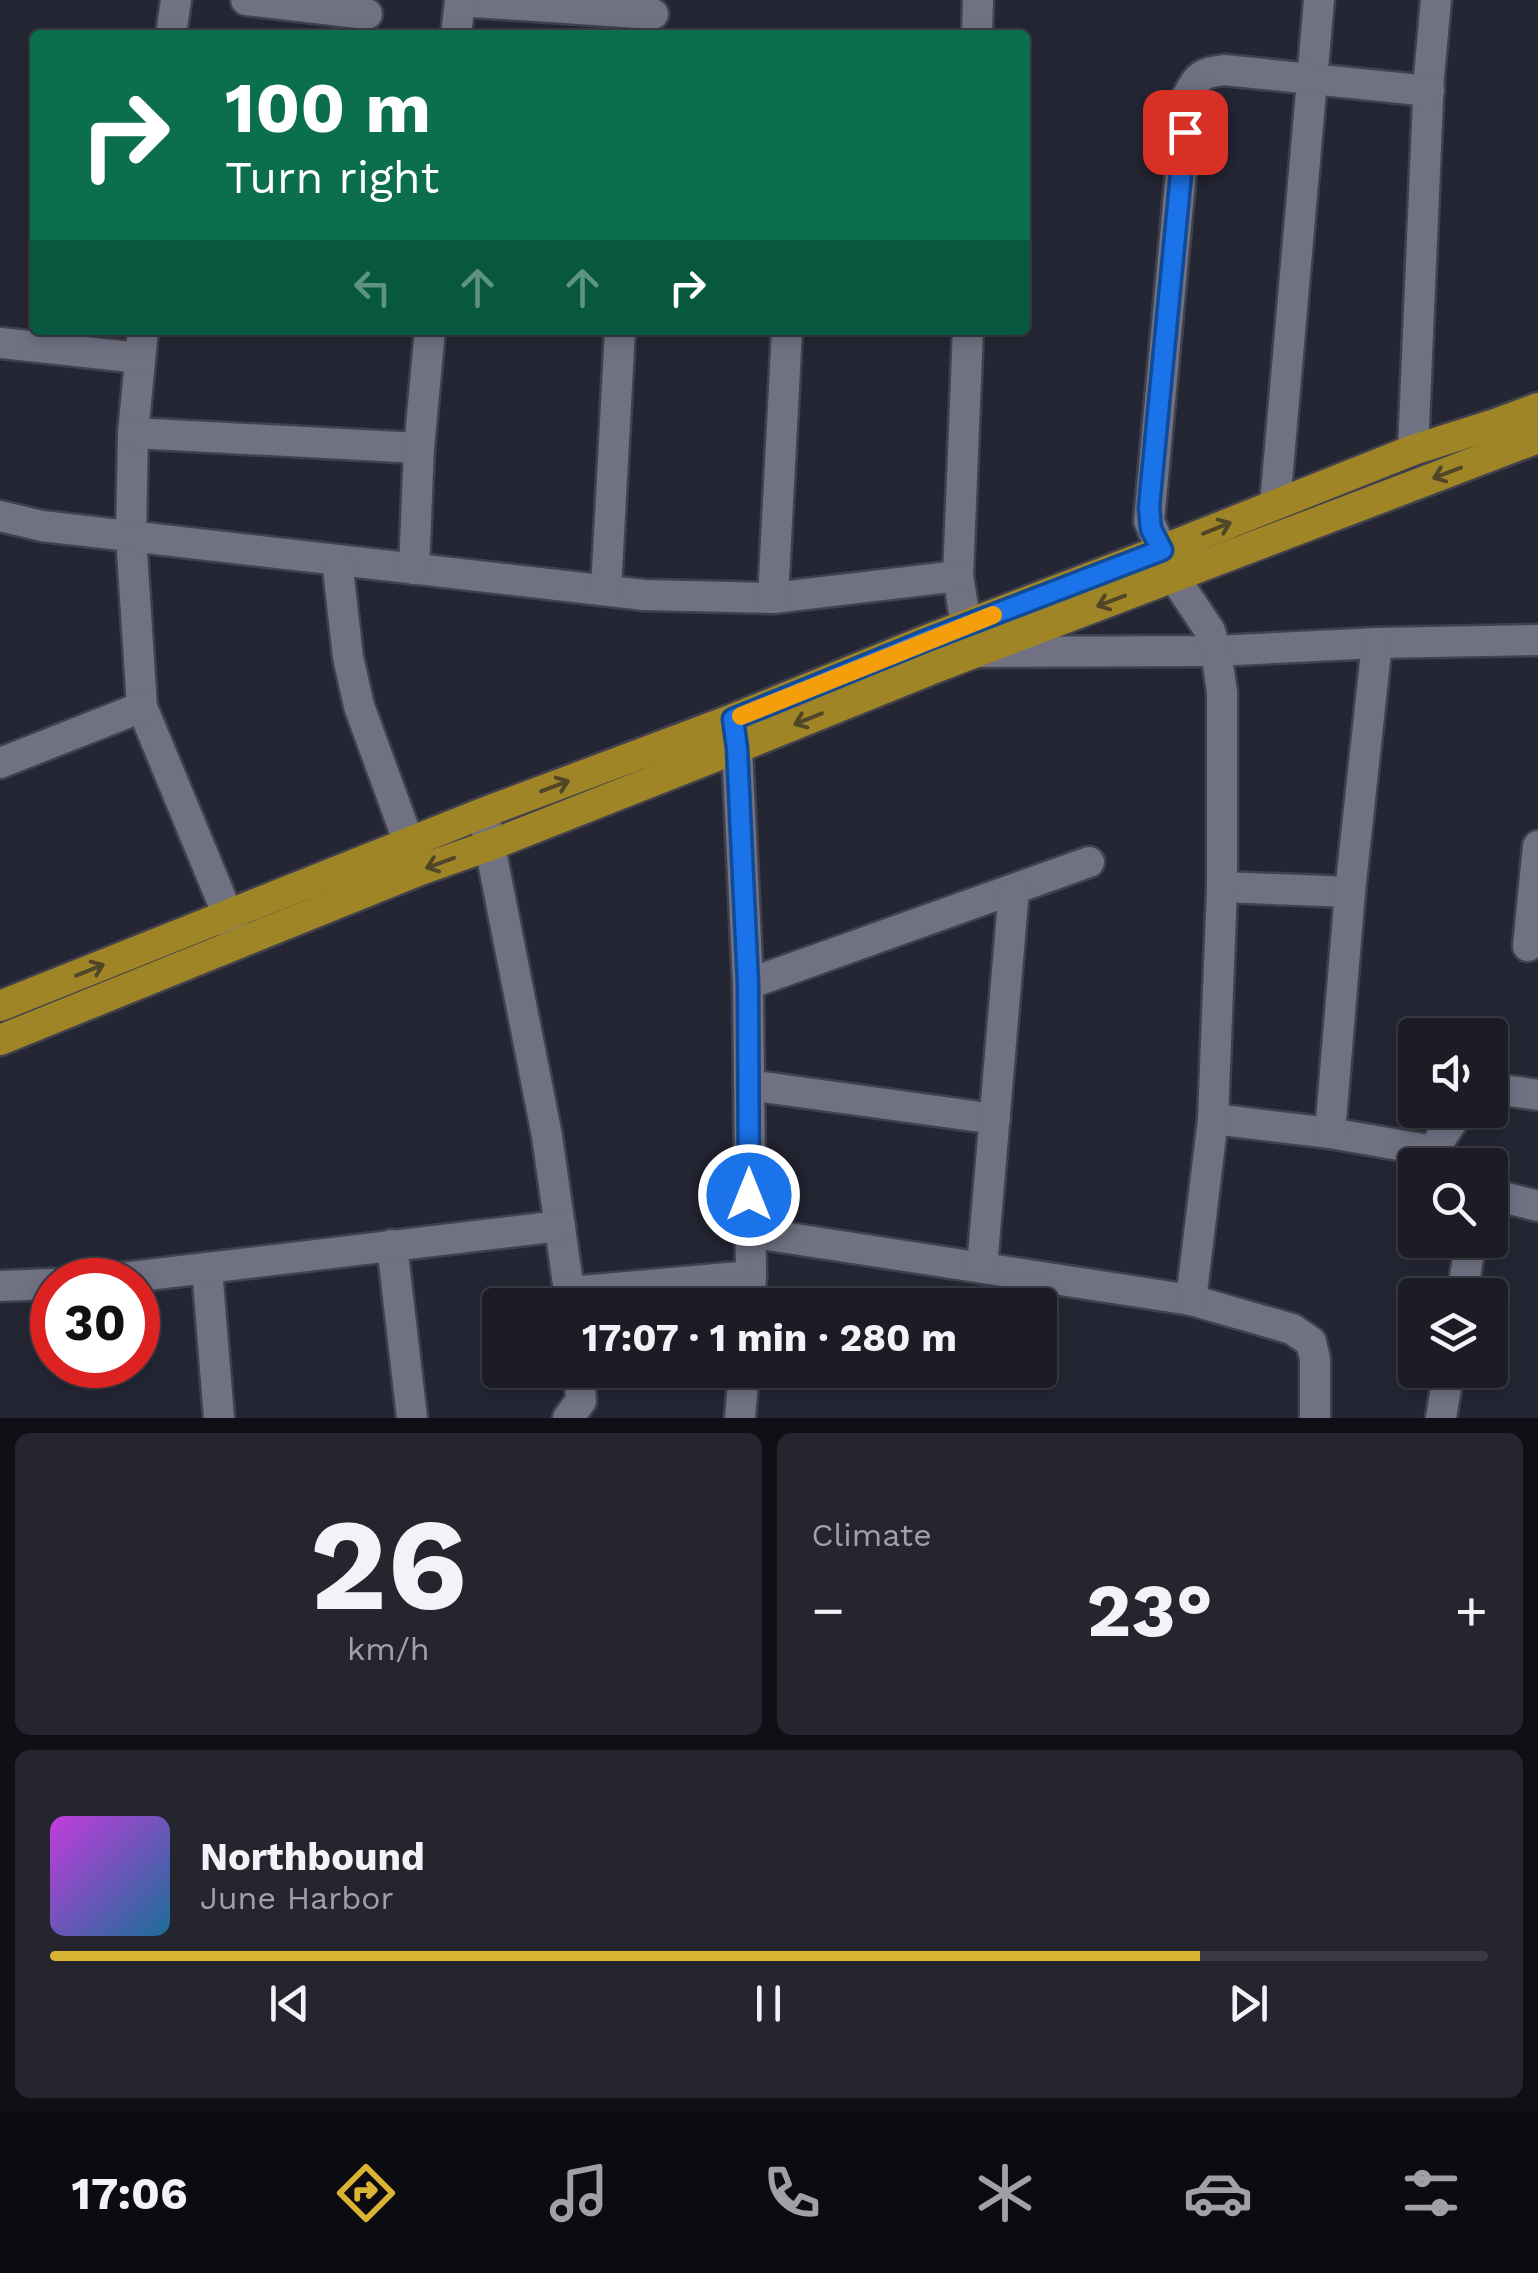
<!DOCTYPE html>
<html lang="en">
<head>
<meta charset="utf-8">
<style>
	body { margin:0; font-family:"Work Sans",sans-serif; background:#25252f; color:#f1f3f6; height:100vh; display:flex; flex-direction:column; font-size:38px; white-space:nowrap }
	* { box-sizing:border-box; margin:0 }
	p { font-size:32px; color:#a0a1a7 }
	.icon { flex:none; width:55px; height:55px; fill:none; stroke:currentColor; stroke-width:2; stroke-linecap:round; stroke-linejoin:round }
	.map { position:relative; height:1418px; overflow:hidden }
	.sheet { display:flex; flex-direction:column; gap:15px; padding:15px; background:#0f0f15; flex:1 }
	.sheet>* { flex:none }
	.guide { position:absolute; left:30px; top:30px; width:1000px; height:305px; border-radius:10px; box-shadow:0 5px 15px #0003,0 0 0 2px #3a3a44; background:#0b6e4f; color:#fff; overflow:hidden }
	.buttons { position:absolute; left:1398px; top:1018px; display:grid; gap:20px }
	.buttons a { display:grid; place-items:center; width:110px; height:110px; border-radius:10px; background:#1c1c27; box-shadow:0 5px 15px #0003,0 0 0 2px #3a3a44; font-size:50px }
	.speed { position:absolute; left:30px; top:1258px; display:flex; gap:20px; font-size:50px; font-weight:700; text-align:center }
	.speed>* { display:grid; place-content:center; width:130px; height:130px; border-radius:50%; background:#1c1c27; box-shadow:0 5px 15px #0003,0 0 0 2px #3a3a44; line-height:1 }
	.speed .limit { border:15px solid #d22; background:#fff; color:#111 }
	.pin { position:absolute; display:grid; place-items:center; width:85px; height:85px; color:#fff; margin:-42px; border-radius:20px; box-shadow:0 5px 15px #0006 }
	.me { position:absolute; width:110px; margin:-55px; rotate:0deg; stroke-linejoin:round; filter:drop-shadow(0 0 8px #0008) }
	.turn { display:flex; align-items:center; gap:35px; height:210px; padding:0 30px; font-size:45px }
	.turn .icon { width:130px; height:130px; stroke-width:2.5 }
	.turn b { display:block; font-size:70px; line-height:85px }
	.lanes { display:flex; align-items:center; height:95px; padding:0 30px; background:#0003; justify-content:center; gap:50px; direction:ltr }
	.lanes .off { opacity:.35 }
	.big { font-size:75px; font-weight:700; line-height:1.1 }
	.sheet .tile { flex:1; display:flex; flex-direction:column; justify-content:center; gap:15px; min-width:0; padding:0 35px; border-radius:15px; background:#25252f }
	.sheet .dial { align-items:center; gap:0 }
	.dial b { font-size:130px; line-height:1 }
	.song { display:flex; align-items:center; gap:30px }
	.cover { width:120px; height:120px; border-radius:15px; background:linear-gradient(135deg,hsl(290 70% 55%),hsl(200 70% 35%)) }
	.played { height:10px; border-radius:5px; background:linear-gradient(90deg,#dab333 80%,#3a3a44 80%) }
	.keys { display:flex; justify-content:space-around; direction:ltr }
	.heat { display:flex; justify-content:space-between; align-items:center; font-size:55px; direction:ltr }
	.sheet .tiles { flex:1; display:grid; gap:15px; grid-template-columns:1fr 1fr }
	.tile:last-child { grid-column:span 2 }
	.trip { position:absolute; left:482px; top:1288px; width:575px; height:100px; border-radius:10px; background:#1c1c27; box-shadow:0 5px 15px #0003,0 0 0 2px #3a3a44; font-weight:700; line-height:100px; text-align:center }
	.dock { display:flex; height:160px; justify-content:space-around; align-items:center; background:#0b0b10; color:#a0a1a7 }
	.dock .icon { width:70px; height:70px }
	.dock .current { color:#dab333 }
	.dock b { font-size:45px; color:#f1f3f6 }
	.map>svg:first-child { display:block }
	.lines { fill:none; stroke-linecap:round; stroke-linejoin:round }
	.minor-casing { stroke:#40414c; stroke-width:35 }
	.trunk-casing { stroke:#40414c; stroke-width:35 }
	.minor { stroke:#707182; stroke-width:30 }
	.trunk { stroke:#a08527; stroke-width:30 }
	.oneway { stroke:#514628 }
	.route-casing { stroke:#114b97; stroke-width:25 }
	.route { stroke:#1a73e8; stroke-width:18 }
	.slow { stroke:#f59e0b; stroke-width:18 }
</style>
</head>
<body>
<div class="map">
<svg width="1538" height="1418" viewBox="0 0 1538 1418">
	<rect width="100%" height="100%" fill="#252634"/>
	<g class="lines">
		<defs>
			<g id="minor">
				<path d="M246,0L367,14"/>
				<path d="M460,1L653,14"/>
				<path d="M171,35L176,0"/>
				<path d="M456,35L460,0"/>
				<path d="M977,35L978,0"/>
				<path d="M143,330L133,433L131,536L142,707L237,937"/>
				<path d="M968,330L958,576L966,625L977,652L1216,651L1377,643L1538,640"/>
				<path d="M0,343L140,358"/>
				<path d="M133,433L419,448"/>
				<path d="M1413,450L1429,76L1436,0"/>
				<path d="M1275,504L1319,0"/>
				<path d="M0,516L42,526L644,595L773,598L958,576"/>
				<path d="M337,560L348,657L359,706L409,843"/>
				<path d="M414,569L419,448L430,330"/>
				<path d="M606,590L620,330"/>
				<path d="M773,598L787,330"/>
				<path d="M734,727L737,748L748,984L751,1276L749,1305"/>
				<path d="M0,763L142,707"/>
				<path d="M485,821L547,1136L571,1305"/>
				<path d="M1222,887L1350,892"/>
				<path d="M1528,946L1538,846"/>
				<path d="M748,984L1089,862"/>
				<path d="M749,1085L995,1119"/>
				<path d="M1490,1088L1538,1095"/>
				<path d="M1213,1119L1330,1133L1422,1149L1446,1165"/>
				<path d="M1330,1133L1350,892L1377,643"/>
				<path d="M1430,1154L1460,1110"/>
				<path d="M1490,1194L1538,1206"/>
				<path d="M749,1232L1191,1300L1292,1329L1311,1342L1315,1359V1418"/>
				<path d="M392,1245L412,1418"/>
				<path d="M982,1267L1014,889"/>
				<path d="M207,1268L219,1418"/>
				<path d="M105,1280L560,1226"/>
				<path d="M0,1286L52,1284"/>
				<path d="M570,1292L751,1276"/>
				<path d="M1462,1295L1471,1240"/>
				<path d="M1191,1300L1213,1119L1222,887V692L1216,651L1210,631L1174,577L1149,521L1188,95C1198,75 1202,73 1224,70L1429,91"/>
				<path d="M568,1418L581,1401L579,1370"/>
				<path d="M740,1418L744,1370"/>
				<path d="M1441,1418L1449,1370"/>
			</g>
			<g id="trunk">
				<path d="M0,1006L483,813L733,719L927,640L1162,550L1413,450L1498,423L1538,408"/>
				<path d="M0,1040L420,870L491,845L737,748L937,667L1538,438"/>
			</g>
		</defs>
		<use href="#minor" class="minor-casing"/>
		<use href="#trunk" class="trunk-casing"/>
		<use href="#minor" class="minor"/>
		<use href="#trunk" class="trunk"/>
	</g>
	<defs><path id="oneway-shaft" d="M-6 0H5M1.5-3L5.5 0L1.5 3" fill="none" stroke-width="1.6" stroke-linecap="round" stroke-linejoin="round" transform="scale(2.5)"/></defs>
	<g class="oneway">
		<use href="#oneway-shaft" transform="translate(1447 473) rotate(159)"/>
		<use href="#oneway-shaft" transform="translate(1217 528) rotate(-22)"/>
		<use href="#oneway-shaft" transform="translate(1111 601) rotate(159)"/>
		<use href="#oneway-shaft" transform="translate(808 719) rotate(158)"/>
		<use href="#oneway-shaft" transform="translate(555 786) rotate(-21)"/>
		<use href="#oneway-shaft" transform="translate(440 863) rotate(160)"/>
		<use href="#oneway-shaft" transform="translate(90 970) rotate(-22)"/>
	</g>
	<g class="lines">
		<defs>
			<path id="route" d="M749,1195L748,984L737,748L733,719L927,640L1162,550L1151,529L1149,507L1185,132"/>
		</defs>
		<use href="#route" class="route-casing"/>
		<use href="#route" class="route"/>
		<path class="slow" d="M741,716L993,615"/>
	</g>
</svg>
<div class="buttons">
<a><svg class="icon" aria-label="sound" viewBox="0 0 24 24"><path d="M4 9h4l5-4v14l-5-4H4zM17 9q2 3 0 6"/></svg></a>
<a><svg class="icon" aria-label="search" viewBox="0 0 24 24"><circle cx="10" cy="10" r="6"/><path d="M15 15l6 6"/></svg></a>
<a><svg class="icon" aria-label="layers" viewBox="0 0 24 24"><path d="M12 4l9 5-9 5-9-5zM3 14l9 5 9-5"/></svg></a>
</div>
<div class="speed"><div class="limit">30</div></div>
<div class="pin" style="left:1185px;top:132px;background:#d93025"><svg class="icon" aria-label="arrive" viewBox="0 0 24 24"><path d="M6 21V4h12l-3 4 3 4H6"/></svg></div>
<svg class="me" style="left:749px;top:1195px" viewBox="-20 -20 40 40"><circle r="17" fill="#1a73e8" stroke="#fff" stroke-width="3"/><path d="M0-11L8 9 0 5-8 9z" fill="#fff"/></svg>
<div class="trip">17:07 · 1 min · 280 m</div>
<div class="guide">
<div class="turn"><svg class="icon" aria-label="right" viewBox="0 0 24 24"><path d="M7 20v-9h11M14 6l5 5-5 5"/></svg><div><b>100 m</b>Turn right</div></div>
<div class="lanes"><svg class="icon off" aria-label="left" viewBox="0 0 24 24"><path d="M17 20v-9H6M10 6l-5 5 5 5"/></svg><svg class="icon off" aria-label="ahead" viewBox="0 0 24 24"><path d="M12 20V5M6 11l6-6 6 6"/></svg><svg class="icon off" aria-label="ahead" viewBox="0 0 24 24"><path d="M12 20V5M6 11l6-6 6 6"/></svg><svg class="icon" aria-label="right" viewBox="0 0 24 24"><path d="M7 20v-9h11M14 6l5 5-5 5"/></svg></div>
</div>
</div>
<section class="sheet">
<div class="tiles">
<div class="tile dial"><b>26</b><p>km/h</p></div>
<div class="tile"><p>Climate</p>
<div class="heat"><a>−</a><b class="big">23°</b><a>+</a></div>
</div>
<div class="tile">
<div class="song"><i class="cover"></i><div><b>Northbound</b><p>June Harbor</p></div></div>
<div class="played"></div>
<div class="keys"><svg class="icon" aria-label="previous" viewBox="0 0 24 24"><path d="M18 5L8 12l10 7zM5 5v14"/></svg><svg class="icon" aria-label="pause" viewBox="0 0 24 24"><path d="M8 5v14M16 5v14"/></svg><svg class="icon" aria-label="next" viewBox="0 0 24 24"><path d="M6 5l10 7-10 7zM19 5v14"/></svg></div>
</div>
</div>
</section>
<nav class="dock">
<b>17:06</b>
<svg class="icon current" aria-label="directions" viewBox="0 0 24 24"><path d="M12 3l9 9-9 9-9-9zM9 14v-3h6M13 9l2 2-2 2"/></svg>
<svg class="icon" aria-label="music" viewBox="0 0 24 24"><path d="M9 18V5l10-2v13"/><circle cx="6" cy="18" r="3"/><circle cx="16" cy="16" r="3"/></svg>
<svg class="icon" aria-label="phone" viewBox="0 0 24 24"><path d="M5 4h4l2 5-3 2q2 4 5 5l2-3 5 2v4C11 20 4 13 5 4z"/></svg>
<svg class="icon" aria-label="climate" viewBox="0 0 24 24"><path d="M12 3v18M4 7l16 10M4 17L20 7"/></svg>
<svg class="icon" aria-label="car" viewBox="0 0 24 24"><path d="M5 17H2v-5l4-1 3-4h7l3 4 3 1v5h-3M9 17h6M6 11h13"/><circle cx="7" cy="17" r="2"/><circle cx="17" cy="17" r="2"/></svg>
<svg class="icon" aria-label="filters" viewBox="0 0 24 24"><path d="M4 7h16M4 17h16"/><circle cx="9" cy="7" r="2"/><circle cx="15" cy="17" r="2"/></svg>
</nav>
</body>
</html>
